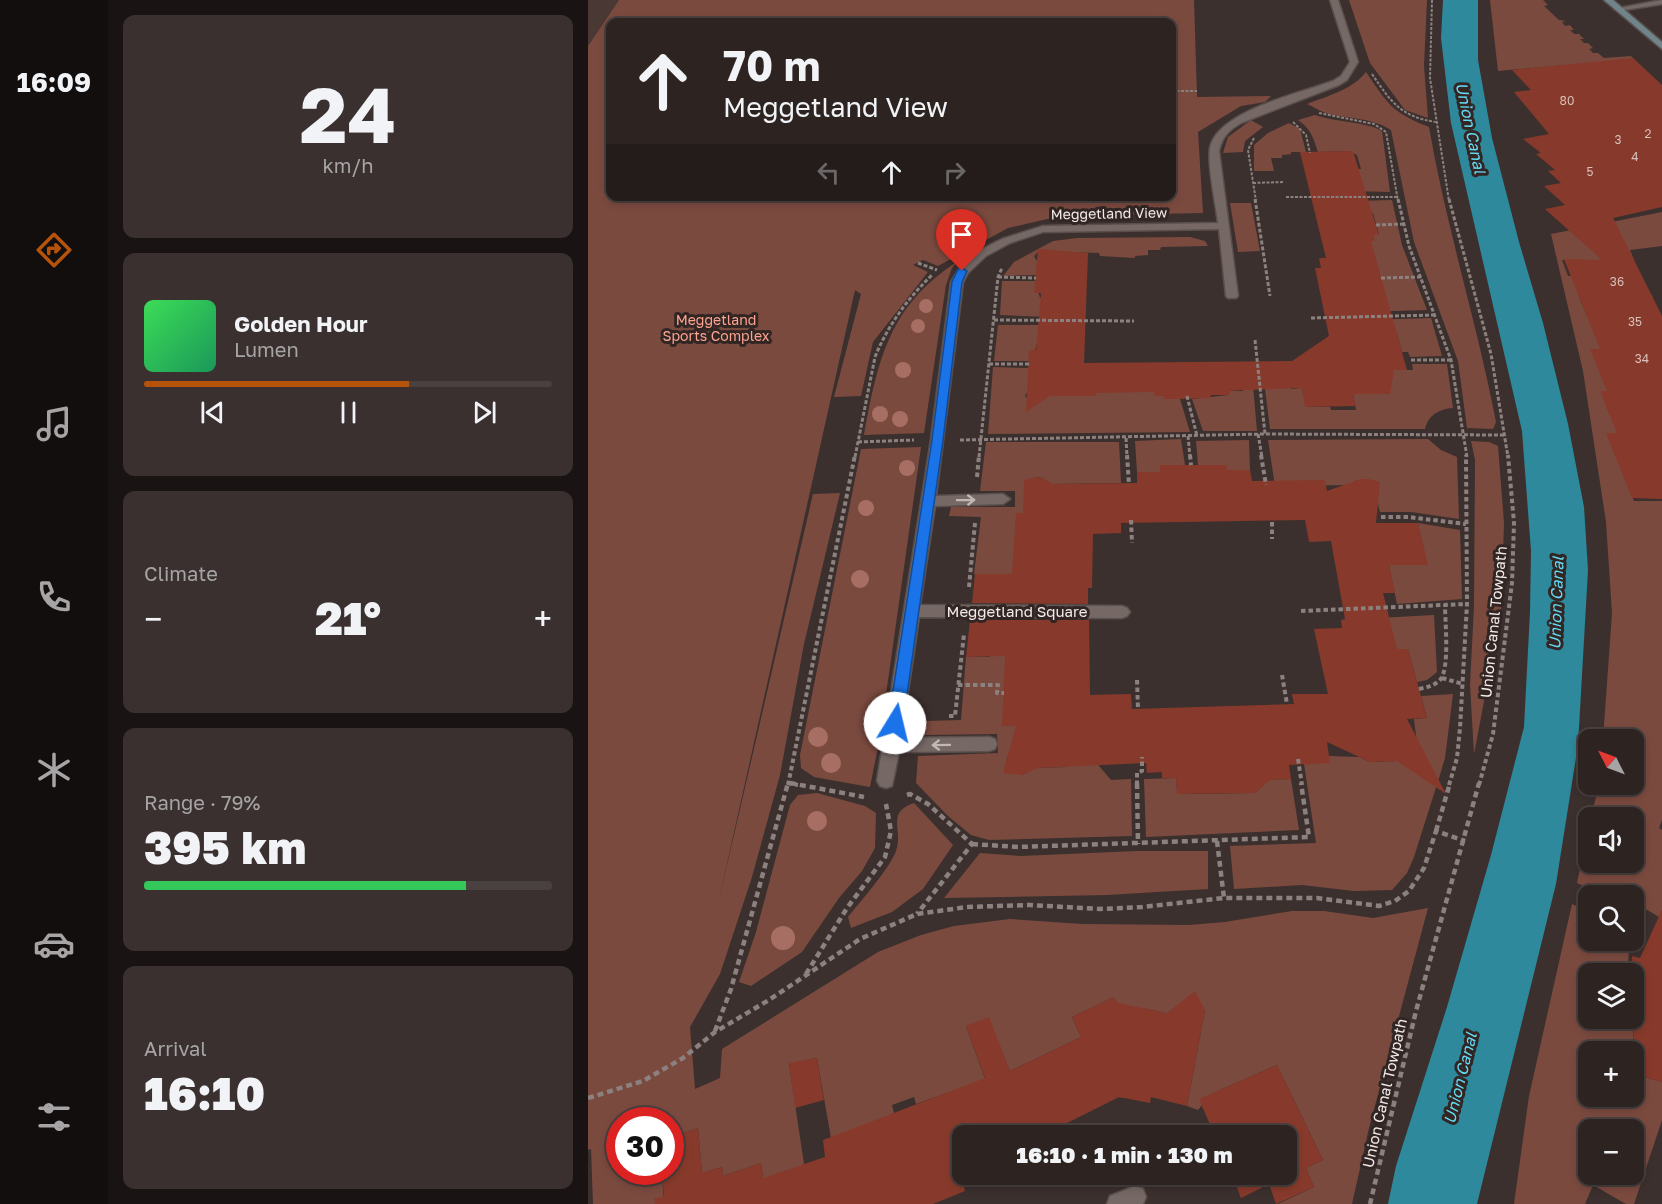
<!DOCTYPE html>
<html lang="en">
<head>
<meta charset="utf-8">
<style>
	body { margin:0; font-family:"Golos Text",sans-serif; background:#39302f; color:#f1f3f6; height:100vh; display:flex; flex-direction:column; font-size:22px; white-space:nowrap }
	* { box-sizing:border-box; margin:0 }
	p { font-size:20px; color:#a7a4a5 }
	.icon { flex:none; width:33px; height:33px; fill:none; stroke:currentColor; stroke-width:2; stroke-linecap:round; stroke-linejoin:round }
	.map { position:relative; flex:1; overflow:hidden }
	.side { display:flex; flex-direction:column; gap:15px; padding:15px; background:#191413; width:480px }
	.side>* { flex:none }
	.banner { position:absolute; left:18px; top:18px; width:570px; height:183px; border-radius:12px; box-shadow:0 3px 9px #0003,0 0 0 2px #484140; background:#2d2422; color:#f1f3f6; overflow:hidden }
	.needle { width:39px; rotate:312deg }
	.fabs { position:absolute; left:990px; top:729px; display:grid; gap:12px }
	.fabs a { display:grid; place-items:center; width:66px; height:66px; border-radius:12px; background:#2d2422; box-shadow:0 3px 9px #0003,0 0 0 2px #484140; font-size:30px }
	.speed { position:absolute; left:18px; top:1107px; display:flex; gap:12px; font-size:30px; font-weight:700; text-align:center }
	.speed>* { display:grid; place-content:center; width:78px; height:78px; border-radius:50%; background:#2d2422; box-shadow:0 3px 9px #0003,0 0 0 2px #484140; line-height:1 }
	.speed .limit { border:9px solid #d22; background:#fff; color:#111 }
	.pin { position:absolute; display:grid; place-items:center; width:51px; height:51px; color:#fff; margin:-62px -26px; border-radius:50% 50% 50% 0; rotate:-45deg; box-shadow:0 0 6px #0007 }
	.pin .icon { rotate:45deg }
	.me { position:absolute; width:66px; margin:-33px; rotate:9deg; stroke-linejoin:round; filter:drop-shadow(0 0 4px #0008) }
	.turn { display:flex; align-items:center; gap:21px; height:126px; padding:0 18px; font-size:27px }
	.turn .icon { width:78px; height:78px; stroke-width:2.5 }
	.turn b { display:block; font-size:42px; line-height:51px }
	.lanes { display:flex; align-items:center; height:57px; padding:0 18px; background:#0003; justify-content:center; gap:30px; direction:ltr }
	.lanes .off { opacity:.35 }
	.big { font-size:45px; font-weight:800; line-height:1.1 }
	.side .tile { flex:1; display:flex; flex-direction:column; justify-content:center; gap:9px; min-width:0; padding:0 21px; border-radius:12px; background:#39302f }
	.side .dial { align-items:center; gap:0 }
	.dial b { font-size:78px; line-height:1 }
	.song { display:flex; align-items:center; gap:18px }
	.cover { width:72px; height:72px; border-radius:9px; background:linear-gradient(135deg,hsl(130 70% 55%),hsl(150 70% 35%)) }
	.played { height:6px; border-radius:3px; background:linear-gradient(90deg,#b45309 65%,#484140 65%) }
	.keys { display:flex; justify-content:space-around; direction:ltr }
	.heat { display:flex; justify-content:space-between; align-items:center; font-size:33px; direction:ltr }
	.charge { height:9px; border-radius:4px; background:linear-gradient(90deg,#34c759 79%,#484140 0) }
	.trip { position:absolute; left:364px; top:1125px; width:345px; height:60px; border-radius:12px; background:#2d2422; box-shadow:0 3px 9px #0003,0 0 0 2px #484140; font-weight:800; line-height:60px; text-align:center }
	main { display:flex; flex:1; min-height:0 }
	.menu { display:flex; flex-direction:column; width:108px; justify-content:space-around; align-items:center; background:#120e0e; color:#a7a4a5 }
	.menu .icon { width:42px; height:42px }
	.menu .on { color:#b45309 }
	.menu b { font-size:27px; color:#f1f3f6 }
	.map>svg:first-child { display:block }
	.built { fill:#4a3834 }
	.green { fill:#7b4a3f; fill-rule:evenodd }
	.water { fill:#2e899c }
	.building { fill:#873a2b }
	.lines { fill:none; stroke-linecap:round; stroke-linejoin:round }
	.street-casing { stroke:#594f4d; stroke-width:3 }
	.secondary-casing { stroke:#594f4d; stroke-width:3 }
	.path-far3 { stroke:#8b817f; stroke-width:2; stroke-dasharray:3 1.5; stroke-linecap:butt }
	.path-far2 { stroke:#8b817f; stroke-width:3; stroke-dasharray:4 2; stroke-linecap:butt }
	.path-far1 { stroke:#8b817f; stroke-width:4; stroke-dasharray:4.5 3; stroke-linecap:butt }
	.path { stroke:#8b817f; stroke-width:4.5; stroke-dasharray:6 4; stroke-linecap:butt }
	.street { fill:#766865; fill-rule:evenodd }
	.secondary { fill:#70858a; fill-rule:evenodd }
	.tree { fill:#a76f63 }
	.oneway { stroke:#c1b7b4 }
	.route { fill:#1a73e8; stroke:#114b97; stroke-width:1.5 }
	.labels { text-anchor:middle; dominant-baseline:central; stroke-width:6; stroke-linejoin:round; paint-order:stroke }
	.number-label { font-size:12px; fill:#d8bfba }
	.far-street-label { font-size:14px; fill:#f3ebe9; stroke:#322624 }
	.far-park-label { font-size:14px; fill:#fea38f; stroke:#322624 }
	.street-label { font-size:15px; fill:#f3ebe9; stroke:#322624 }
	.water-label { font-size:16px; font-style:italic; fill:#64dbf5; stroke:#322624 }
</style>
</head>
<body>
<main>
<nav class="menu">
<b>16:09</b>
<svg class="icon on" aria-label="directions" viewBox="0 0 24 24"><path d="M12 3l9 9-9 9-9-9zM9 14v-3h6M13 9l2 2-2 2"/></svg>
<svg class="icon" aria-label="music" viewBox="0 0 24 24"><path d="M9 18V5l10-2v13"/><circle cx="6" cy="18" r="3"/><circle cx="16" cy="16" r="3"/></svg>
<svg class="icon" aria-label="phone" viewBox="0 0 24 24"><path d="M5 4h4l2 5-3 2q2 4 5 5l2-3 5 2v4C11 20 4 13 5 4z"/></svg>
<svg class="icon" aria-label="climate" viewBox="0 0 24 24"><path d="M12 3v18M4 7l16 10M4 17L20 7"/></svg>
<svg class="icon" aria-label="car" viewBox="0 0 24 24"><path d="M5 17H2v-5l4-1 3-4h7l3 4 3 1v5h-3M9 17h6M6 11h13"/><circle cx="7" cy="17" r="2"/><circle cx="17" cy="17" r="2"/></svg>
<svg class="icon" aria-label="filters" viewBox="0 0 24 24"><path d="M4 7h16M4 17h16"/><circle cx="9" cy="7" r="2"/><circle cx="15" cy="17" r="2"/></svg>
</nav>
<section class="side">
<div class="tile dial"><b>24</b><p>km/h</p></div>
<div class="tile">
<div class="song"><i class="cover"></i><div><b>Golden Hour</b><p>Lumen</p></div></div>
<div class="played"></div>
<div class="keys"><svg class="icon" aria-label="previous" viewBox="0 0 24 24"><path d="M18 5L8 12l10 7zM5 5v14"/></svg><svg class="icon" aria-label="pause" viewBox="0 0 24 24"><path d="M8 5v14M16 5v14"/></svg><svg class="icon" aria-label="next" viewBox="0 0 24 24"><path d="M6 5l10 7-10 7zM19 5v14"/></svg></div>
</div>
<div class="tile"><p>Climate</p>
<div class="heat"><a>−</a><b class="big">21°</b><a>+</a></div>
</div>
<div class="tile"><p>Range · 79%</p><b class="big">395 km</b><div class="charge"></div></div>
<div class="tile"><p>Arrival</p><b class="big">16:10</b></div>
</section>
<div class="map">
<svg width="1074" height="1204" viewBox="0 0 1074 1204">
	<rect width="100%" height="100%" fill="#3c302e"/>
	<path class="built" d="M0,0H31L0,46Z"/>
	<g class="green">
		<path d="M31,0H606L609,97L683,96L677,102L653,106L610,132L615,213L472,216L420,228L350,266L335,260L325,265L340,272L285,342L273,396L246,397L273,294L267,290L130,904L225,494L252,493L216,644L192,775L164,877L132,974L102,1027L107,1089L132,1078L134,1049L290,952L333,935L366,926L422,919L494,924L601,925L637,922L704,911H736L785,918L840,908L781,1128L764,1204H690L726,1187L718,1168L735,1160L689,1065L632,1090L636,1100L615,1109L614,1105L610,1110L599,1106L617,1010L588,1015L554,1008L535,1098L516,1094L534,1013L526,997L484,1017L493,1037L422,1071L402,1022L378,1026L417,1135L361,1092L328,1104L326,1097L304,1105L312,1140L243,1138L229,1058L201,1064L222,1204L175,1178L173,1163L135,1176L134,1167L114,1173L110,1128L83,1137L82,1120H32V1172H74L76,1204H5L3,1149L0,1150V46ZM22,22H584V196H22Z"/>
		<path d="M761,0H839L836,66L840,118L817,110L782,63Z"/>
		<path d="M902,0H955L960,5L956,6L971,20L978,21L974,22L977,26L982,25L986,30H982L986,34H991L996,39H992L996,43H1000L1005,48L1001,49L1005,53H1010L1016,58L1043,56L1046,59L910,71Z"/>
		<path d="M778,72C800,104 803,112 841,127C858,226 889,323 908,422L905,429L879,428L870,361L826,242L803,130C785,118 762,119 741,114C733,112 726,107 719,104C739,96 764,90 778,72Z"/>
		<path d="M727,115C746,122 780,122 794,131L802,192L763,191L769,169H773L769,155L760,151L730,152C725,137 723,129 710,120Z"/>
		<path d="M663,120L675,127L657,141L655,152L635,153L640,137Z"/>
		<path d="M701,123L712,129L718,152H703V154L694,155V158H683L686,171H666V145L680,133Z"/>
		<path d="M804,200L814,245L839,310L773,312L775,241H786L785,235L791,234L785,213H780L770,201Z"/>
		<path d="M642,203H663L672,251L650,252Z"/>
		<path d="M1074,212V246L1042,250L1046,260H974L980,276H998L1063,294L1065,297H991L999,316L1016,317L1063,392L1013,391L1021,413H1037L1074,434H1019L1046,501H1074V820L1071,828L1074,830V910L1071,917L1046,902V896L1016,895L989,883L1000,831V862H1046V818L1003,817L1011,785L1046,784V740L1015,739L1024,613L1018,522L995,371L963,234Z"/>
		<path d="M602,237L617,241L620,246L573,247L572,250H560V255L547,256V258L512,256L511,253L451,251L446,256L448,260L454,262L448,275L415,276L426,262L465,241L489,238Z"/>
		<path d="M370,261L364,268L358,285L336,433L276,435C290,359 301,306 370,261Z"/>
		<path d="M414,281H447L452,298H458L462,317L412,315Z"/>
		<path d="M843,318L854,356L822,357L820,352H814L809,334H790L778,320Z"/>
		<path d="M410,325H462L455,343H449L447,350H442L441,361H406Z"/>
		<path d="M824,364H859L865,408C851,409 840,415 837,429H682L674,365L703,385V389L714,388L718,407H742L743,410H768L765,392L797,370H825Z"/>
		<path d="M405,367L441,368V389L437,396C442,404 454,403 460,396H508V392H566V396H576L577,399H592L602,432L400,434Z"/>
		<path d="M665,385L669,431H615L604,399L641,395V391H655V386Z"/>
		<path d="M593,439L597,465H572V472H549L547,441Z"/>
		<path d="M840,439L853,450L869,457L871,519L823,512H792L784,480H769L765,485L687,486L680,440Z"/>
		<path d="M661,440L662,470H639V465H610L608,441Z"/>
		<path d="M883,441L901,442L910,446L916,523L913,612L886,754L882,685L886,606L887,460Z"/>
		<path d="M398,442H531L533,483L461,484L455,478L448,477L440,513H428L436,589L407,574H386L393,517L361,516L363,507H427V491H392Z"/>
		<path d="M333,447L292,737L282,787L226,777L213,768L212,755L273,449Z"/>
		<path d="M830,523L872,530L874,599L809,604L801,565L839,564Z"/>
		<path d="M846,615L849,672L839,680L829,682L820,649H809L791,618Z"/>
		<path d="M405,625H436L414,726H428L426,750L419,757L418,766L434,775L447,768L477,767L486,762L511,761V766L523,780L543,779L544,836L401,840L383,835L360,816L328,783L330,756L410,753L409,734L336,735L338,721L373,720L378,657H402Z"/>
		<path d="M865,694L857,758L851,778L826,857L819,873L804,890L766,891L714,885L646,889L642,846L728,843L716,764L741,756L771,757L782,762L810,761L818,767L829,744L826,719L839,718L833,696Z"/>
		<path d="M588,778L589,792L597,794L667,793L677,784V780L703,779L711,830L558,837L556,779Z"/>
		<path d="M229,793L277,806L288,813L287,848L274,871L251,898L214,952L163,986L151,982L168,932L202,805L210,795Z"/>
		<path d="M326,803L365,845L335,889L304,912L263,928L260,917C272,902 302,868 308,851C316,830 297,813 326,803Z"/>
		<path d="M549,851H620V889L519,895L356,898L392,853L433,856Z"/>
		<path d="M984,904L1000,911V940L1041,941L1040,973L1000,974V1018H1046L1063,1029L1045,1024V1046L1022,1040L1021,1051L1000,1052V1096H1046V1074L1074,1082V1120L1046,1204H1038L1005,1185L997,1204H926L941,1096ZM1000,1130H1046V1174H1000Z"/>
	</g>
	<path class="water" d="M855,0H890V60L904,138L931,242L955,323L980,424L996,507L1000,570L990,745L968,884L889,1204H800L808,1166L859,1007L903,855L936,727L942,612L943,551L934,431L863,123L853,38Z"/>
	<g class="building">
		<path d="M1045,58L1074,85V207L1025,218L1074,316V499L1044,498L1018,433H1029L1012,391H1019L1002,349H1012L976,259L1014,260L957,209L977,205L956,186L973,183L960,171L967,170L948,154L953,153L935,139L961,134L926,92L943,90L924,70Z"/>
		<path d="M765,151L791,235H785L787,241H783L819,370H806L802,394H765L768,406L717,407L714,388L655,390L641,391L642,395H623V398L592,399H576V396H566V392L508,393V396H462L438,412L441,350H448L453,293H446L450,249L500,253L496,363L704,361L741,336L727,268H733L731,258H738L712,152Z"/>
		<path d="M572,465H639V470H662L664,481L737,480L739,491L773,479H781L792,482L788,523H830L840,565H801L807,593H795L809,649H820L839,718L819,719L858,794L809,761L782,762L739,742L742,763L701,765L703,779L682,780L667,793L589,794L588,778H574V772L559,773L558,763L450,768L434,775L415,773L428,726H414L417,656L378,657L382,620H501L502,695L543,694L544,709L706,704L704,694H740L726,629L754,628L753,620L757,619L743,541L721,542L717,520L533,523V533L505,534L504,588H500V604L384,603L387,574H424L428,513H435L436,480L448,477L455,478L465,484L549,483V472H572Z"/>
		<path d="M1074,910V1082L1046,1074L1044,956L1052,958Z"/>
		<path d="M607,991L617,1010L599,1106L563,1097L562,1103L531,1097L475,1125L480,1136H375V1174H398L375,1184L377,1191L345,1204H67L66,1199L76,1196L74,1172H82V1137L110,1128L114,1173L134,1167L135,1176L173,1163L175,1178L237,1157L235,1140L397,1078L378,1026L401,1017L422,1071L493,1037L484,1017L526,997L530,1003L579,1013Z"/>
		<path d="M229,1058L236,1100L207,1108L201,1063Z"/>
		<path d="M689,1065L735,1160L718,1168L726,1187L688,1204L681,1184L653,1198L644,1174H699V1136H627L611,1099Z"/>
	</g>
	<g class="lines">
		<defs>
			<g id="street">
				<path d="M742,0H750L770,62L759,80L751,85L653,123C641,130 634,137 631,151L650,296L648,298H640L638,296L631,229L455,232L422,243L398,256L380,273L375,282L348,496L415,494L422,499L415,504L347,506L332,605L534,606L539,608L542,612L539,616L534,618L331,617L313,738L401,737L407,739L409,744L407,749L401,751L311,752L304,786L298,788L292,786L289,781L343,440L363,282L371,269L390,251L414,239L455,226L630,223C628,205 619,165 622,148C629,111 713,93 745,81L753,76L762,62Z"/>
				<path d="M1074,0V4L1030,11L1026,9Z"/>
				<path d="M547,1186L555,1189L558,1197L555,1204H519L522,1196Z"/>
			</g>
			<path id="secondary" d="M1016,0H1025L1074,42V49Z"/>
		</defs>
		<use href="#street" class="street-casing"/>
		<use href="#secondary" class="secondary-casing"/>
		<g class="path-far3">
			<path d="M844,0L842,78L861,201"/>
			<path d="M784,74C803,102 813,117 848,122"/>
			<path d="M584,91H609"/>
			<path d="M731,113L786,124L798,132L810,201"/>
			<path d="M705,122L718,135L722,153"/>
			<path d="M666,138L660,150L668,201"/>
			<path d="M665,183L696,182"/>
			<path d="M698,197H809"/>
		</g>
		<g class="path-far2">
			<path d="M667,199L682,296"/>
			<path d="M810,199L821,246L863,360L879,457"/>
			<path d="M861,199L903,354L920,457"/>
			<path d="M788,225L816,224"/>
			<path d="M330,263L349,270"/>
			<path d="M410,277L448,278"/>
			<path d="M793,278L833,277"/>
			<path d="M723,318L847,315"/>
			<path d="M406,320L546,321"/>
			<path d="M667,340L677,434"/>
			<path d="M823,360H863"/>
			<path d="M401,364H441"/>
			<path d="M599,396L609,436"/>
			<path d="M670,434L674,457"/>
			<path d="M600,436L602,457"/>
			<path d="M538,438L539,457"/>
			<path d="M372,440L677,434L918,435"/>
			<path d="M270,442L326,440"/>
			<path d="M267,457L287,357C300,325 320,298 345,274"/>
			<path d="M391,457L410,277L414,268"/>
		</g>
		<g class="path-far1">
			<path d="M539,455L541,485"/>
			<path d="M602,455L603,465"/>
			<path d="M673,455L678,485"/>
			<path d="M389,477L391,455"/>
			<path d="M793,517H820L878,524"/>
			<path d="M543,520L544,543"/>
			<path d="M684,522V539"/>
			<path d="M381,587L387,523"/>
			<path d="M713,611L879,604"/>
			<path d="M694,675L699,704"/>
			<path d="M854,678L875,684"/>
			<path d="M549,680L550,709"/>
			<path d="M370,685H410L409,693H416"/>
			<path d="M831,689C839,687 846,686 852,680C862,669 857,621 857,605"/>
			<path d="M361,716H367L376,634"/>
			<path d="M710,759L714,785"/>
			<path d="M200,783L210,785"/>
			<path d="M200,785L267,455"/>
			<path d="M549,785V773L554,771V757"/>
			<path d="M861,785L869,758L872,728L879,604L878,455"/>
			<path d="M891,785L905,734L924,583L926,523L920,455"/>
		</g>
		<g class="path">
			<path d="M202,783L276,797"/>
			<path d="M549,783L550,844"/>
			<path d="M319,795L322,794L340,804L384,844L329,914"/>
			<path d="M848,831L862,783"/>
			<path d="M629,841L636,898"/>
			<path d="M384,844L430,847L721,837L713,783"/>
			<path d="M218,974L259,908L297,857L303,831L298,804"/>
			<path d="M127,1031L143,989L200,783"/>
			<path d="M0,1098L55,1081L95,1058L127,1032L181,1000L272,939L329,914L379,907L442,905L512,909L554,907L636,898H729L791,906L807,901L821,891L836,868L848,831L877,841"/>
			<path d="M782,1204L828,1011L891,783"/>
		</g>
		<use href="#street" class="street"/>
		<use href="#secondary" class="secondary"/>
	</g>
	<g class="tree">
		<circle cx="338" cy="306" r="7"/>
		<circle cx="330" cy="326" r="7"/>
		<circle cx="315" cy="370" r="8"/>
		<circle cx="292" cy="414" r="8"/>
		<circle cx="312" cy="419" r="8"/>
		<circle cx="319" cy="468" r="8"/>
		<circle cx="278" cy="508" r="8"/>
		<circle cx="272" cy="579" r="9"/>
		<circle cx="230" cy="737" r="10"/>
		<circle cx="243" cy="763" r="10"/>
		<circle cx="229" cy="821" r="10"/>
		<circle cx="195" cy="938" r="12"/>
	</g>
	<defs><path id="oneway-shaft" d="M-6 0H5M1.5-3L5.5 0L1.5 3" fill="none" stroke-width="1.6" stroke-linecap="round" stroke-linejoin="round" transform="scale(1.5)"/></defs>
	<g class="oneway">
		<use href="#oneway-shaft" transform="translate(378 500) rotate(-1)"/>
		<use href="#oneway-shaft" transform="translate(353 745) rotate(179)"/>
	</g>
	<path class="route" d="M374,268L379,271L374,282L355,440L315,723L312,727H302L300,723L344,440L364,282L370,269Z"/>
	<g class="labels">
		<g class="number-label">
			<text x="979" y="100">80</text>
			<text x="1060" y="133">2</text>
			<text x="1030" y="139">3</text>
			<text x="1047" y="156">4</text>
			<text x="1002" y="171">5</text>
			<text x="1029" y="281">36</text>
			<text x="1047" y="321">35</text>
			<text x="1054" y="358">34</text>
		</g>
		<g class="far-street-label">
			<text transform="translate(521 213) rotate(-1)">Meggetland View</text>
		</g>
		<g class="far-park-label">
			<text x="128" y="319">Meggetland<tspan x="128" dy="16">Sports Complex</tspan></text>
		</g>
		<g class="street-label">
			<text x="429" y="611">Meggetland Square</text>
			<text transform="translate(905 622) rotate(-84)">Union Canal Towpath</text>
			<text transform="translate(796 1093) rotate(-77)">Union Canal Towpath</text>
		</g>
		<g class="water-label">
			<text transform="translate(883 128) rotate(78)">Union Canal</text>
			<text transform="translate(968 603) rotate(-88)">Union Canal</text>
			<text transform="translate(872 1078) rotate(-76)">Union Canal</text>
		</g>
	</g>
</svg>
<div class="fabs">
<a><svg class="needle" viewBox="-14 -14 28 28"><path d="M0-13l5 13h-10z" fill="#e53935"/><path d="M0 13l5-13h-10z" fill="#a7a4a5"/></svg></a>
<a><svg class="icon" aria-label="sound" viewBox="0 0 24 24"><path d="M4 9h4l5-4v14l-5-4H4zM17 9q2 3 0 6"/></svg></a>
<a><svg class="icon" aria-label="search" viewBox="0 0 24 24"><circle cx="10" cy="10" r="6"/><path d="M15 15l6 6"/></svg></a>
<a><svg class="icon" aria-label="layers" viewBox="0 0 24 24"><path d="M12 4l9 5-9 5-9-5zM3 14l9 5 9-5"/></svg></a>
<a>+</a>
<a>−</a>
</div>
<div class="speed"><div class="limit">30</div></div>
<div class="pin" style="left:374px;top:271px;background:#d93025"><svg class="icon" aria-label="arrive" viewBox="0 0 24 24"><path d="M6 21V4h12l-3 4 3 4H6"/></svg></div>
<svg class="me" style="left:307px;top:723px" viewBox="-20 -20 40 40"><circle r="19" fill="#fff"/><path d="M0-13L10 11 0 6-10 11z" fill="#1a73e8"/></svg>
<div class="trip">16:10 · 1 min · 130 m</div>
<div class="banner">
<div class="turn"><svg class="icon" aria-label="ahead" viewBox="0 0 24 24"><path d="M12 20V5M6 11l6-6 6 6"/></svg><div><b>70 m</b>Meggetland View</div></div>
<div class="lanes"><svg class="icon off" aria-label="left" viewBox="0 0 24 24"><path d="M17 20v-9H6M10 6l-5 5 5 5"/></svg><svg class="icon" aria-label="ahead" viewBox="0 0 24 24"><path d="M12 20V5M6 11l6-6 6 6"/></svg><svg class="icon off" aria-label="right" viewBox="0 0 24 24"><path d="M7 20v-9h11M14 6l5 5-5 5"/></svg></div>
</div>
</div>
</main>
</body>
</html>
